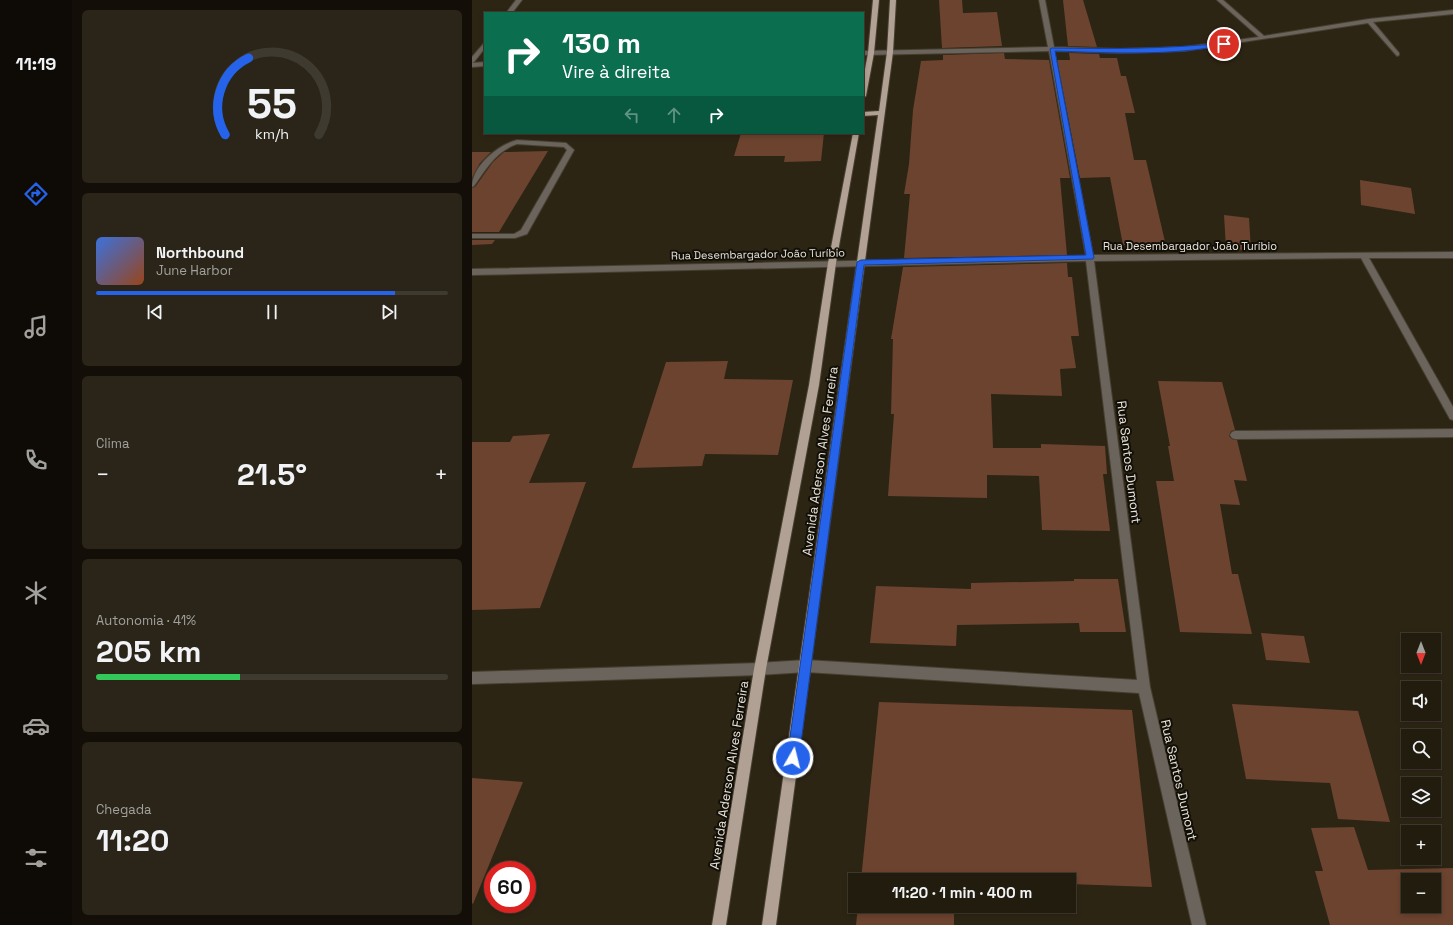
<!DOCTYPE html>
<html lang="pt">
<head>
<meta charset="utf-8">
<style>
	body { margin:0; font-family:"Space Grotesk",sans-serif; background:#2a2518; color:#f1f3f6; height:100vh; display:flex; flex-direction:column; font-size:15px; white-space:nowrap }
	* { box-sizing:border-box; margin:0 }
	p { font-size:13px; color:#a2a19e }
	.icon { flex:none; width:22px; height:22px; fill:none; stroke:currentColor; stroke-width:2; stroke-linecap:round; stroke-linejoin:round }
	.map { position:relative; flex:1; overflow:hidden }
	.sheet { display:flex; flex-direction:column; gap:10px; padding:10px; background:#130f08; width:400px }
	.sheet>* { flex:none }
	.banner { position:absolute; left:12px; top:12px; width:380px; height:122px; border-radius:0px; box-shadow:0 2px 6px #0003,0 0 0 1px #3f3a2f; background:#0b6e4f; color:#fff; overflow:hidden }
	.needle { width:26px; rotate:180deg }
	.fabs { position:absolute; left:929px; top:633px; display:grid; gap:8px }
	.fabs a { display:grid; place-items:center; width:40px; height:40px; border-radius:0px; background:#221c0f; box-shadow:0 2px 6px #0003,0 0 0 1px #3f3a2f; font-size:20px }
	.speed { position:absolute; left:12px; top:861px; display:flex; gap:8px; font-size:20px; font-weight:700; text-align:center }
	.speed>* { display:grid; place-content:center; width:52px; height:52px; border-radius:50%; background:#221c0f; box-shadow:0 2px 6px #0003,0 0 0 1px #3f3a2f; line-height:1 }
	.speed .limit { border:6px solid #d22; background:#fff; color:#111 }
	.pin { position:absolute; display:grid; place-items:center; width:34px; height:34px; color:#fff; margin:-17px; border:2px solid #fff; border-radius:50%; box-shadow:0 1px 4px #0007 }
	.me { position:absolute; width:44px; margin:-22px; rotate:8deg; stroke-linejoin:round; filter:drop-shadow(0 0 3px #0008) }
	.turn { display:flex; align-items:center; gap:14px; height:84px; padding:0 12px; font-size:18px }
	.turn .icon { width:52px; height:52px; stroke-width:2.5 }
	.turn b { display:block; font-size:28px; line-height:34px }
	.lanes { display:flex; align-items:center; height:38px; padding:0 12px; background:#0003; justify-content:center; gap:20px; direction:ltr }
	.lanes .off { opacity:.35 }
	.big { font-size:30px; font-weight:600; line-height:1.1 }
	.sheet .widget { flex:1; display:flex; flex-direction:column; justify-content:center; gap:6px; min-width:0; padding:0 14px; border-radius:6px; background:#2a2518 }
	.sheet .dial { align-items:center; gap:0 }
	.dial svg { height:104px; overflow:visible; fill:none; stroke:#3f3a2f; stroke-width:7; stroke-linecap:round; text-anchor:middle }
	.dial text { fill:#f1f3f6; stroke:none }
	.song { display:flex; align-items:center; gap:12px }
	.cover { width:48px; height:48px; border-radius:6px; background:linear-gradient(135deg,hsl(220 70% 55%),hsl(20 70% 35%)) }
	.played { height:4px; border-radius:2px; background:linear-gradient(90deg,#2563eb 85%,#3f3a2f 85%) }
	.keys { display:flex; justify-content:space-around; direction:ltr }
	.heat { display:flex; justify-content:space-between; align-items:center; font-size:22px; direction:ltr }
	.charge { height:6px; border-radius:3px; background:linear-gradient(90deg,#34c759 41%,#3f3a2f 0) }
	.trip { position:absolute; left:376px; top:873px; width:228px; height:40px; border-radius:0px; background:#221c0f; box-shadow:0 2px 6px #0003,0 0 0 1px #3f3a2f; font-weight:600; line-height:40px; text-align:center }
	main { display:flex; flex:1; min-height:0 }
	.tab-bar { display:flex; flex-direction:column; width:72px; justify-content:space-around; align-items:center; background:#0e0b06; color:#a2a19e }
	.tab-bar .icon { width:28px; height:28px }
	.tab-bar .current { color:#2563eb }
	.tab-bar b { font-size:18px; color:#f1f3f6 }
	.map>svg:first-child { display:block }
	.building { fill:#6c432f; fill-rule:evenodd }
	.lines { fill:none; stroke-linecap:round; stroke-linejoin:round }
	.minor-casing { stroke:#474030; stroke-width:2 }
	.tertiary-casing { stroke:#474030; stroke-width:2 }
	.primary-casing { stroke:#474030; stroke-width:2 }
	.minor { fill:#6b645d; fill-rule:evenodd }
	.tertiary { fill:#6b645d; fill-rule:evenodd }
	.primary { fill:#b1a194; fill-rule:evenodd }
	.route { fill:#2563eb; stroke:#184099 }
	.labels { text-anchor:middle; dominant-baseline:central; stroke-width:4; stroke-linejoin:round; paint-order:stroke }
	.far-street-label { font-size:11px; fill:#e9e4d9; stroke:#120f08 }
	.street-label { font-size:13px; fill:#e9e4d9; stroke:#120f08 }
</style>
</head>
<body>
<main>
<nav class="tab-bar">
<b>11:19</b>
<svg class="icon current" aria-label="directions" viewBox="0 0 24 24"><path d="M12 3l9 9-9 9-9-9zM9 14v-3h6M13 9l2 2-2 2"/></svg>
<svg class="icon" aria-label="music" viewBox="0 0 24 24"><path d="M9 18V5l10-2v13"/><circle cx="6" cy="18" r="3"/><circle cx="16" cy="16" r="3"/></svg>
<svg class="icon" aria-label="phone" viewBox="0 0 24 24"><path d="M5 4h4l2 5-3 2q2 4 5 5l2-3 5 2v4C11 20 4 13 5 4z"/></svg>
<svg class="icon" aria-label="climate" viewBox="0 0 24 24"><path d="M12 3v18M4 7l16 10M4 17L20 7"/></svg>
<svg class="icon" aria-label="car" viewBox="0 0 24 24"><path d="M5 17H2v-5l4-1 3-4h7l3 4 3 1v5h-3M9 17h6M6 11h13"/><circle cx="7" cy="17" r="2"/><circle cx="17" cy="17" r="2"/></svg>
<svg class="icon" aria-label="filters" viewBox="0 0 24 24"><path d="M4 7h16M4 17h16"/><circle cx="9" cy="7" r="2"/><circle cx="15" cy="17" r="2"/></svg>
</nav>
<section class="sheet">
<div class="widget dial"><svg viewBox="0 0 100 80">
<path d="M14 69A42 42 0 1 1 86 69"/>
<path d="M14 69A42 42 0 0 1 32 10" stroke="#2563eb"/>
<text x="50" y="56" font-size="32" font-weight="700">55</text>
<text x="50" y="72" font-size="11">km/h</text>
</svg></div>
<div class="widget">
<div class="song"><i class="cover"></i><div><b>Northbound</b><p>June Harbor</p></div></div>
<div class="played"></div>
<div class="keys"><svg class="icon" aria-label="previous" viewBox="0 0 24 24"><path d="M18 5L8 12l10 7zM5 5v14"/></svg><svg class="icon" aria-label="pause" viewBox="0 0 24 24"><path d="M8 5v14M16 5v14"/></svg><svg class="icon" aria-label="next" viewBox="0 0 24 24"><path d="M6 5l10 7-10 7zM19 5v14"/></svg></div>
</div>
<div class="widget"><p>Clima</p>
<div class="heat"><a>−</a><b class="big">21.5°</b><a>+</a></div>
</div>
<div class="widget"><p>Autonomia · 41%</p><b class="big">205 km</b><div class="charge"></div></div>
<div class="widget"><p>Chegada</p><b class="big">11:20</b></div>
</section>
<div class="map">
<svg width="981" height="925" viewBox="0 0 981 925">
	<rect width="100%" height="100%" fill="#2d2514"/>
	<g class="building">
		<path d="M467,0H490L491,13L525,12L530,46L470,48Z"/>
		<path d="M591,0H611L625,47L596,46Z"/>
		<path d="M532,53L533,59L577,60L598,178H588L595,255L432,258L438,194H432L437,164L441,110L449,61L471,60V55Z"/>
		<path d="M597,53L627,54L628,58H645L649,76H654L663,113H653L662,160H674L694,246L651,245L638,177L608,178L585,60H598Z"/>
		<path d="M269,133H352L349,161L312,162L313,156H262Z"/>
		<path d="M76,151L27,232H0V188L3,187L21,162L32,152Z"/>
		<path d="M0,152H19L8,163L0,178Z"/>
		<path d="M888,180L939,188L943,214L889,205Z"/>
		<path d="M752,215L777,218L779,251L754,248Z"/>
		<path d="M0,240H23L20,244L0,245Z"/>
		<path d="M595,263L596,277H600L607,336H599L604,368L588,369L590,396L519,394L521,448H569V444L633,446L635,474H631L638,531L570,530L567,476L515,475V498L416,496L422,414H419L421,339H419L431,267Z"/>
		<path d="M256,361L252,379L321,380L306,455L233,454L230,466L160,468L194,362Z"/>
		<path d="M686,381L750,382L763,430L759,431L757,436L760,439L765,440L775,481L762,480L768,505L748,504L760,574H766L780,634L708,632L684,481H702L696,446H698Z"/>
		<path d="M78,434L57,483L114,482L68,608L0,610V442H38L41,436Z"/>
		<path d="M602,579H646L654,632H608L607,623L485,625L484,646L398,643L404,586L499,589V583L602,581Z"/>
		<path d="M789,633L832,636L838,663L794,660Z"/>
		<path d="M407,702L660,710L680,887L597,884V880H389Z"/>
		<path d="M760,704L886,711L918,822L866,819L858,783L774,779Z"/>
		<path d="M0,778L51,782L1,904L0,903Z"/>
		<path d="M882,827L896,870L981,868V925H858L843,871H851L839,828ZM936,880H962V906H936Z"/>
		<path d="M386,906H482V925H384Z"/>
	</g>
	<g class="lines">
		<defs>
			<g id="minor">
				<path d="M44,0H50L40,13H34Z"/>
				<path d="M567,0H573L582,47L649,49L712,47L787,37L745,0H751L792,36L897,19L981,10V14L901,22L927,53V55L925,56L896,23L712,51L649,53L582,51L621,255L981,252V258H897L981,407V420L978,419L889,258L622,261L678,687L734,925H720L667,693L334,672L330,670L328,666L330,662L334,660L665,680L614,261L0,275V269L614,256L577,51L391,55V51L576,47Z"/>
				<path d="M13,42V48L2,62L0,63V57Z"/>
				<path d="M13,62V66L0,67V63Z"/>
				<path d="M45,140L94,143L102,150L55,234L43,238H0V234H42L49,230L95,150L92,147L45,144C24,151 14,169 2,186L0,187C0,166 26,145 45,140Z"/>
				<path d="M981,429V437L763,439L760,438L758,435L760,432L763,431Z"/>
			</g>
			<path id="tertiary" d="M334,660L338,662L340,666L338,670L334,672L288,675L0,684V672L288,663Z"/>
			<g id="primary">
				<path d="M401,0H407L402,53L394,96L391,98V80L396,53Z"/>
				<path d="M418,0H424L421,52L304,925H290L406,115L391,116V112L407,111L415,52Z"/>
				<path d="M381,133H387L364,263L347,385L294,669L254,925H240L282,669L337,385L356,263Z"/>
			</g>
		</defs>
		<use href="#minor" class="minor-casing"/>
		<use href="#tertiary" class="tertiary-casing"/>
		<use href="#primary" class="primary-casing"/>
		<use href="#minor" class="minor"/>
		<use href="#tertiary" class="tertiary"/>
		<use href="#primary" class="primary"/>
	</g>
	<path class="route" d="M752,43L754,44V45C699,56 639,53 583,51L622,258L621,259L392,265L327,758L325,762L321,763L317,762L315,758L385,262L389,260L614,255L578,49L580,48C638,49 694,49 752,43Z"/>
	<g class="labels">
		<g class="far-street-label">
			<text x="718" y="246">Rua Desembargador João Turíbio</text>
			<text transform="translate(286 254) rotate(-1)">Rua Desembargador João Turíbio</text>
		</g>
		<g class="street-label">
			<text transform="translate(348 461) rotate(-82)">Avenida Aderson Alves Ferreira</text>
			<text transform="translate(657 462) rotate(83)">Rua Santos Dumont</text>
			<text transform="translate(257 775) rotate(-81)">Avenida Aderson Alves Ferreira</text>
			<text transform="translate(707 780) rotate(77)">Rua Santos Dumont</text>
		</g>
	</g>
</svg>
<div class="fabs">
<a><svg class="needle" viewBox="-14 -14 28 28"><path d="M0-13l5 13h-10z" fill="#e53935"/><path d="M0 13l5-13h-10z" fill="#a2a19e"/></svg></a>
<a><svg class="icon" aria-label="sound" viewBox="0 0 24 24"><path d="M4 9h4l5-4v14l-5-4H4zM17 9q2 3 0 6"/></svg></a>
<a><svg class="icon" aria-label="search" viewBox="0 0 24 24"><circle cx="10" cy="10" r="6"/><path d="M15 15l6 6"/></svg></a>
<a><svg class="icon" aria-label="layers" viewBox="0 0 24 24"><path d="M12 4l9 5-9 5-9-5zM3 14l9 5 9-5"/></svg></a>
<a>+</a>
<a>−</a>
</div>
<div class="speed"><div class="limit">60</div></div>
<div class="pin" style="left:752px;top:44px;background:#d93025"><svg class="icon" aria-label="arrive" viewBox="0 0 24 24"><path d="M6 21V4h12l-3 4 3 4H6"/></svg></div>
<svg class="me" style="left:321px;top:758px" viewBox="-20 -20 40 40"><circle r="17" fill="#2563eb" stroke="#fff" stroke-width="3"/><path d="M0-11L8 9 0 5-8 9z" fill="#fff"/></svg>
<div class="trip">11:20 · 1 min · 400 m</div>
<div class="banner">
<div class="turn"><svg class="icon" aria-label="right" viewBox="0 0 24 24"><path d="M7 20v-9h11M14 6l5 5-5 5"/></svg><div><b>130 m</b>Vire à direita</div></div>
<div class="lanes"><svg class="icon off" aria-label="left" viewBox="0 0 24 24"><path d="M17 20v-9H6M10 6l-5 5 5 5"/></svg><svg class="icon off" aria-label="ahead" viewBox="0 0 24 24"><path d="M12 20V5M6 11l6-6 6 6"/></svg><svg class="icon" aria-label="right" viewBox="0 0 24 24"><path d="M7 20v-9h11M14 6l5 5-5 5"/></svg></div>
</div>
</div>
</main>
</body>
</html>
